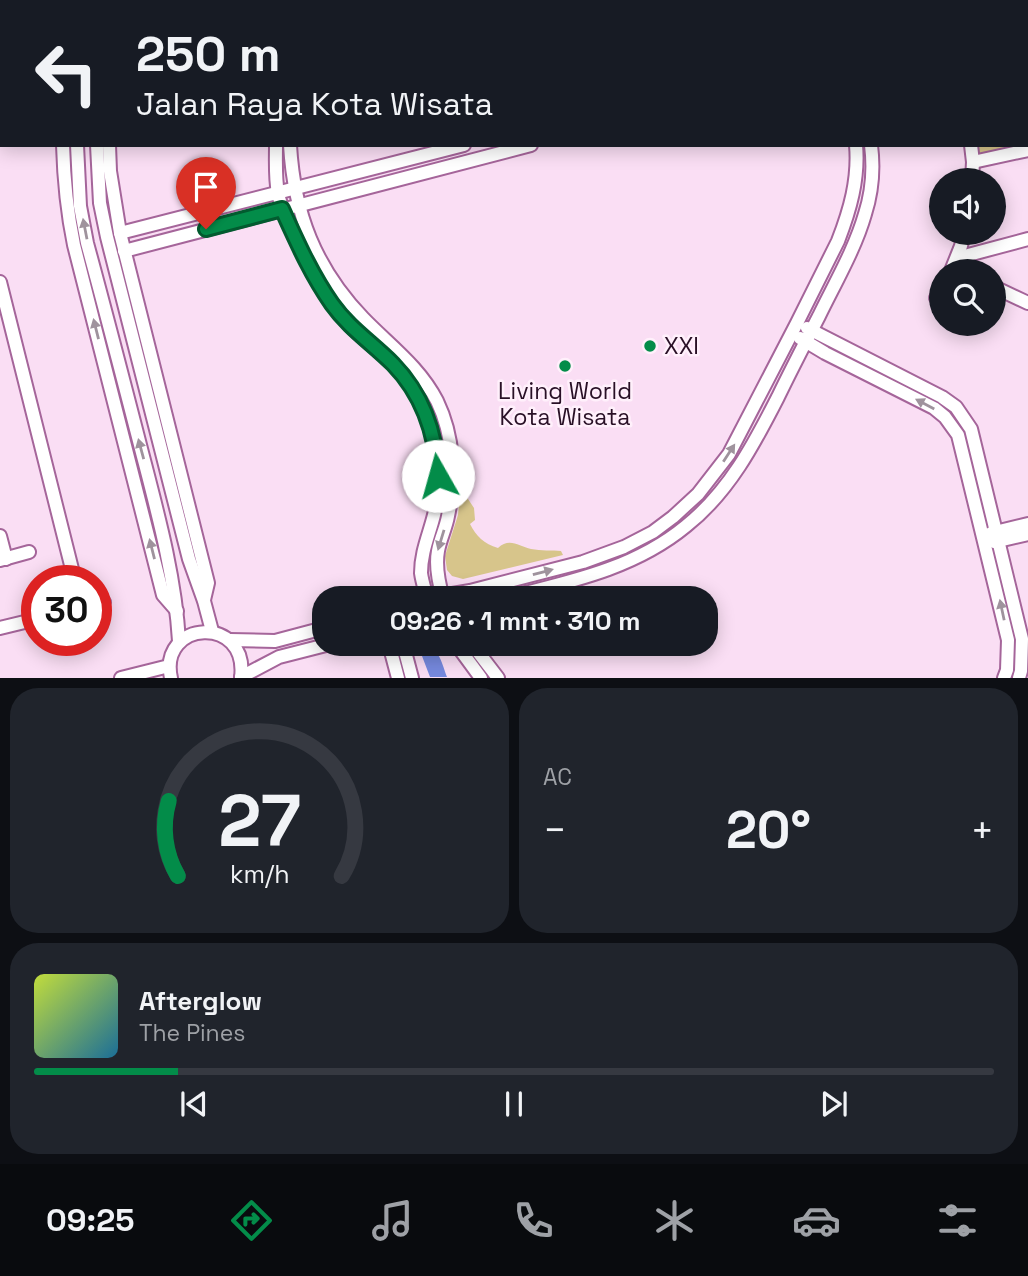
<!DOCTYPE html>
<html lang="id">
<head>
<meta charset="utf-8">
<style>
	body { margin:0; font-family:"Space Grotesk",sans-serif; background:#20242c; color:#f1f3f6; height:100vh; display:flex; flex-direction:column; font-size:26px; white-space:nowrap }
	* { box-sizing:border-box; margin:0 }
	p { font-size:23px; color:#9ea1a6 }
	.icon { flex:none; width:38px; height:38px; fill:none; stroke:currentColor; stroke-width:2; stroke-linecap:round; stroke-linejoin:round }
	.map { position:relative; height:678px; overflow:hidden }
	.details { display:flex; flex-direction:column; gap:10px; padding:10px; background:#0d0f14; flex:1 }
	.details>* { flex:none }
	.hud { position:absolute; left:0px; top:0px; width:1029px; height:147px; box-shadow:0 4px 18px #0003; background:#171b24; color:#f1f3f6; overflow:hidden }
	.tools { position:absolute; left:929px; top:168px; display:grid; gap:14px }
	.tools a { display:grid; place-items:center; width:77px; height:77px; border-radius:50%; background:#171b24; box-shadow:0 4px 18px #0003; font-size:35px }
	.speed { position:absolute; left:21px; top:565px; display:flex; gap:14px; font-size:35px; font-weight:700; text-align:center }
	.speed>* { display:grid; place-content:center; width:91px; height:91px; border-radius:50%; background:#171b24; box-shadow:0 4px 18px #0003; line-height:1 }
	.speed .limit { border:10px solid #d22; background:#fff; color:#111 }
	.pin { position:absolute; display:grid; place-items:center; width:60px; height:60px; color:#fff; margin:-72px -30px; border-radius:50% 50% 50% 0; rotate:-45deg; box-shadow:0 0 7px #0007 }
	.pin .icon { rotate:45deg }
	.me { position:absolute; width:77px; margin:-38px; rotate:353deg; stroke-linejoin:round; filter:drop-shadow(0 0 5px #0008) }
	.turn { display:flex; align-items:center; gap:24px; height:147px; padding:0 21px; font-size:32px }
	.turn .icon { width:91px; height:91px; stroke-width:2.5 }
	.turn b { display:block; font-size:49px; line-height:60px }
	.big { font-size:52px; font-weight:600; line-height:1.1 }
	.details .card { flex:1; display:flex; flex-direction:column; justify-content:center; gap:10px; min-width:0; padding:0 24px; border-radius:28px; background:#20242c }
	.details .dial { align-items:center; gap:0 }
	.dial svg { height:182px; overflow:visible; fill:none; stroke:#363941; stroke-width:7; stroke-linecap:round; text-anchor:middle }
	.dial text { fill:#f1f3f6; stroke:none }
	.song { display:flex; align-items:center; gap:21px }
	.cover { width:84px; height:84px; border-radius:10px; background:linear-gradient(135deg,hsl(70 70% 55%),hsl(200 70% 35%)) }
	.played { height:7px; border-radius:4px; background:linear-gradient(90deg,#038c49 15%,#363941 15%) }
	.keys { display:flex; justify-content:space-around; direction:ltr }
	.heat { display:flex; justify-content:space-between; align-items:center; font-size:38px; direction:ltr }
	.details .tiles { flex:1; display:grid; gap:10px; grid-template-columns:1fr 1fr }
	.card:last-child { grid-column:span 2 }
	.trip { position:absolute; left:312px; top:586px; width:406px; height:70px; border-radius:28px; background:#171b24; box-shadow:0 4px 18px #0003; font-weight:600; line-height:70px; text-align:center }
	.menu { display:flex; height:112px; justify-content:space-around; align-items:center; background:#090b0e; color:#9ea1a6 }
	.menu .icon { width:49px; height:49px }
	.menu .active { color:#038c49 }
	.menu b { font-size:32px; color:#f1f3f6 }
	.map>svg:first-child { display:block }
	.green { fill:#d7c58b }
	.water { fill:#7689de }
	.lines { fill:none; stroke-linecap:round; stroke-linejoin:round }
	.minor-casing { stroke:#a5659a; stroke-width:16 }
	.minor { stroke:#fff; stroke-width:12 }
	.oneway { fill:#9f939d }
	.route-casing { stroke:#025b2f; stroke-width:18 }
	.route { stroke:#038c49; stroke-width:12 }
	.poi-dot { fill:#038c49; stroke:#fff0fb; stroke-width:2.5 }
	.labels { text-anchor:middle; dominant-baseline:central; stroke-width:5; stroke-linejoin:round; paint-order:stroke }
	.poi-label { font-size:23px; fill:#291026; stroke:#fff0fb; text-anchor:start }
</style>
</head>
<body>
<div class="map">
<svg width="1028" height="678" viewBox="0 0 1028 678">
	<rect width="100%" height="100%" fill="#fadef4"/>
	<g class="green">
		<path d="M1027,70L1028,150L981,162L972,145H1027Z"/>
		<path d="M462,475L466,496L474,508L475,520L470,524C476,536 484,544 498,548C509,537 519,546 531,549C541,551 552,550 561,551L563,555L463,579L452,576L447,570L445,556L458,515Z"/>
	</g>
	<path class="water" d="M419,645C439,645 441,661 447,677H430L422,656L416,651V647Z"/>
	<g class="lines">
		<defs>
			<g id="minor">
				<path d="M299,0L303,2"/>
				<path d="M782,0L784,2"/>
				<path d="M822,0L825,2"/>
				<path d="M83,2L84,0"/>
				<path d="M97,2L98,0"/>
				<path d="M119,2V0"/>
				<path d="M132,2V0"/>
				<path d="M314,2L315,0"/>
				<path d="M332,2L333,0"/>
				<path d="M796,2L799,0"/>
				<path d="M849,2L851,0"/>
				<path d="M971,2L972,0"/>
				<path d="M0,57H2"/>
				<path d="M1027,58H1028"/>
				<path d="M63,145C64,180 67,211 74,245L163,595L177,611"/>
				<path d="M77,145L80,206L87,243C105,309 122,375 139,441C156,507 175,573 179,641"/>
				<path d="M97,145L100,203L107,237L189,559L204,601L212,631"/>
				<path d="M109,145L110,171L120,233L208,583L204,600"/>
				<path d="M276,145C276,161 275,178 278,193C280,205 286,217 291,228C306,264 325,300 352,328C364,340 379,351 392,363C409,380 423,403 430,426C439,454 441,487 434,515C429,535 421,552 421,573C422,581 425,590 427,598"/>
				<path d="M290,145C294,213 315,268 363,318C389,345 419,366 437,401C454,436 456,478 448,516C446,528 440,539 438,551C435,567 439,584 443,598"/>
				<path d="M971,145L973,162L972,180"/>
				<path d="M973,162L1028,150"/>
				<path d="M120,233L464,145"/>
				<path d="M124,251L531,145"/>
				<path d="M957,258L1028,239"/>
				<path d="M951,271L961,246L964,233"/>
				<path d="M0,282L75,581"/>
				<path d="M994,287L1028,303"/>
				<path d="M936,298L942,289"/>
				<path d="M807,328L942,397L956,407L971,429L1022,639L1021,671L1019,678"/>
				<path d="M800,338L825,353L934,408L945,417L958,435L1008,640L1007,670L1004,678"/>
				<path d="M991,533L1028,524"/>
				<path d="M0,536L6,559"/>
				<path d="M994,542L1028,534"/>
				<path d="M0,560L29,552"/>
				<path d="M429,598L470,591L583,562L624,547L653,532L673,517L698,494L729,454L797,323L838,241C850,210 859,179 856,145"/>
				<path d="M505,598C569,582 634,569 686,526C729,492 754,444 778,397C791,370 805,343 819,316C835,283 855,249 865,214C872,192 874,168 871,145"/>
				<path d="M96,604L104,602"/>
				<path d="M0,628L37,619"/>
				<path d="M230,640L275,641L324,628"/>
				<path d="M389,644L398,678"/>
				<path d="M403,644L412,678"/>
				<path d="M456,644L481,678"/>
				<path d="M472,644L498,678"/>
				<path d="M241,677L279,657L330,644"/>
				<path d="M121,678L169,666"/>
				<path d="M171,678C158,620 249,614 241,678"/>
			</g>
		</defs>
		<use href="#minor" class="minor-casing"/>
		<use href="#minor" class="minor"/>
	</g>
	<defs><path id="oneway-solid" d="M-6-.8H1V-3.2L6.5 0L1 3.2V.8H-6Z" transform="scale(1.75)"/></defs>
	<g class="oneway">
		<use href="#oneway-solid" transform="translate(85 229) rotate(-101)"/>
		<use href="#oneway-solid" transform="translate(96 329) rotate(-104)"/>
		<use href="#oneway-solid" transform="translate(925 404) rotate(-152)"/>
		<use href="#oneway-solid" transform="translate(141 449) rotate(-105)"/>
		<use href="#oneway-solid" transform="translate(729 453) rotate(-57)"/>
		<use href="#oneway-solid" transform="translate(441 540) rotate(107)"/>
		<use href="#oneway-solid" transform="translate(152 549) rotate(-104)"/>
		<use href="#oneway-solid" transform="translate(543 572) rotate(-15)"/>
		<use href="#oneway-solid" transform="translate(1002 610) rotate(-102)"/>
	</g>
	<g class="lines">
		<defs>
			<path id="route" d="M206,229L282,209C297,242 311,274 332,304C349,328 372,343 393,364C423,395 436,434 438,476"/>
		</defs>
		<use href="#route" class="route-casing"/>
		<use href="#route" class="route"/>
	</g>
	<g class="poi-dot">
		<circle cx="650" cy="346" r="7"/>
		<circle cx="565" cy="366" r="7"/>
	</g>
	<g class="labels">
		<g class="poi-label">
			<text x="664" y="346">XXI</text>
			<text x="565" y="391" text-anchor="middle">Living World<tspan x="565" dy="26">Kota Wisata</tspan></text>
		</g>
	</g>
</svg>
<div class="tools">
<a><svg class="icon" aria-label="sound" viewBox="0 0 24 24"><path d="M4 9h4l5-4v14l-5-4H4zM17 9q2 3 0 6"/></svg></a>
<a><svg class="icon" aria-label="search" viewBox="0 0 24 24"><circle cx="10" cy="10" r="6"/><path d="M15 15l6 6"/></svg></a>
</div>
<div class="speed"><div class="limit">30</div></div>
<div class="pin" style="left:206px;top:229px;background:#d93025"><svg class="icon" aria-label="arrive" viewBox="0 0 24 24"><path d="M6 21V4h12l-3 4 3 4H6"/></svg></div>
<svg class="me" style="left:438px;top:476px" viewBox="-20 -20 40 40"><circle r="19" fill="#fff"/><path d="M0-13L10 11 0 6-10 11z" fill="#038c49"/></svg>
<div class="trip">09:26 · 1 mnt · 310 m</div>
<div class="hud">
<div class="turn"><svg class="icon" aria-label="left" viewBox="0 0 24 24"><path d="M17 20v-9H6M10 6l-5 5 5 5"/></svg><div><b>250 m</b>Jalan Raya Kota Wisata</div></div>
</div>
</div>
<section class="details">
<div class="tiles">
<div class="card dial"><svg viewBox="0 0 100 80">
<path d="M14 69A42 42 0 1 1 86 69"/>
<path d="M14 69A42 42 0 0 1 10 36" stroke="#038c49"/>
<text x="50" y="56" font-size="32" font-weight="700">27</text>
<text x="50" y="72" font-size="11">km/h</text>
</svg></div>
<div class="card"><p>AC</p>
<div class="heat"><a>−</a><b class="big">20°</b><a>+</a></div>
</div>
<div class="card">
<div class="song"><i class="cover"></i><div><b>Afterglow</b><p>The Pines</p></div></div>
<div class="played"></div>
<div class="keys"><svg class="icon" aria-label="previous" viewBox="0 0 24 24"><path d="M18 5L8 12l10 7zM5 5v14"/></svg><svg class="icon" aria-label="pause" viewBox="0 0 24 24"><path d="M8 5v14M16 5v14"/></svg><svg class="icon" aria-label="next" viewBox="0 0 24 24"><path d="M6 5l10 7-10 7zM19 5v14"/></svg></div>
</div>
</div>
</section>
<nav class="menu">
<b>09:25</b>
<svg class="icon active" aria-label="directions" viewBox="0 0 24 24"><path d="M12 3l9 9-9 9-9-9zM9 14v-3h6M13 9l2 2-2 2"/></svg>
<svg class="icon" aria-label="music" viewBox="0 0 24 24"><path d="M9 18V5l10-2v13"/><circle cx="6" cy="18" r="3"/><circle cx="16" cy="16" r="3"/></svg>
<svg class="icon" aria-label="phone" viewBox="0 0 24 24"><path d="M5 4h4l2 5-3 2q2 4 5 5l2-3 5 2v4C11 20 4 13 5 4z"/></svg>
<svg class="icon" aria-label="climate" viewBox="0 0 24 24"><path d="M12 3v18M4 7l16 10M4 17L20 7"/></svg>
<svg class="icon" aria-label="car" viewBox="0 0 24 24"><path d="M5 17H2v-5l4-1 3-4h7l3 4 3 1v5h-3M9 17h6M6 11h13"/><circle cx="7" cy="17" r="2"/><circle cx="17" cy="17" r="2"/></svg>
<svg class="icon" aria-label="filters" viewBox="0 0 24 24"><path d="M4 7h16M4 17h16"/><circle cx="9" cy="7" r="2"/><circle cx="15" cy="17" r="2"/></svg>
</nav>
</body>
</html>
